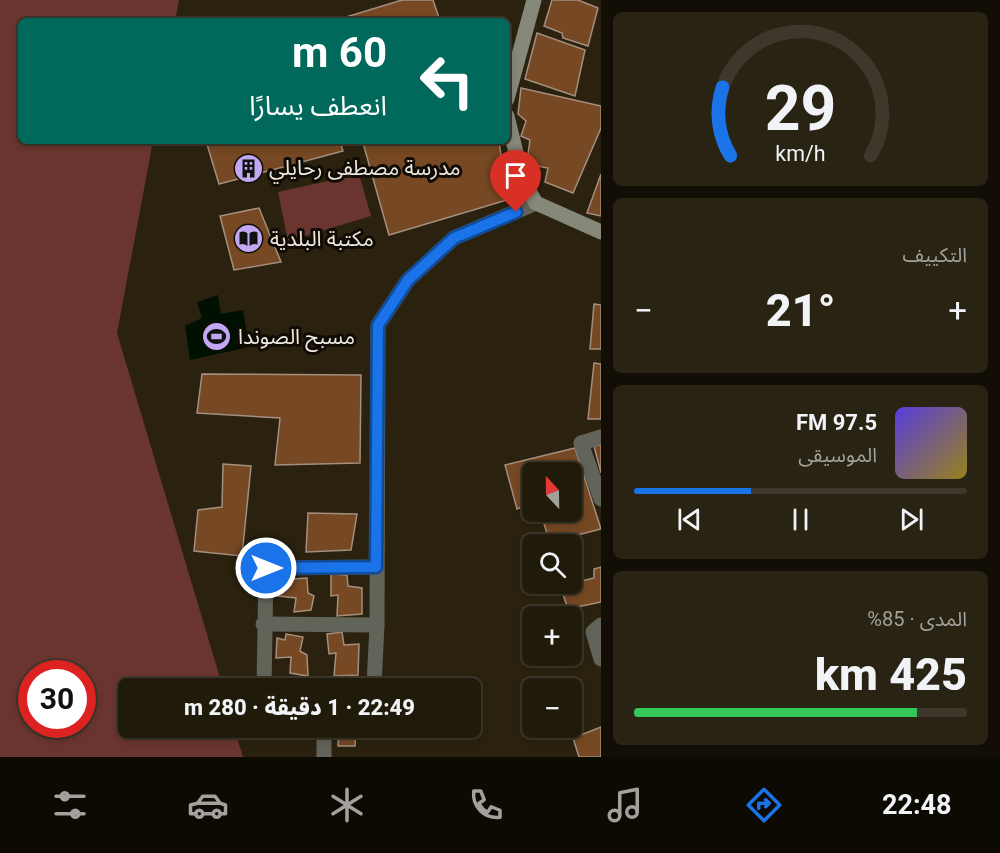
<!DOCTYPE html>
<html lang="ar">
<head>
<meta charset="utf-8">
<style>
	body { margin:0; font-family:Roboto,"Noto Sans Arabic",sans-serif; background:#282313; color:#f1f3f6; direction:rtl; height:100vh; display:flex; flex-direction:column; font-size:22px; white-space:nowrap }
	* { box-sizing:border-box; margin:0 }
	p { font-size:20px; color:#a2a19c }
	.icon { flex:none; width:33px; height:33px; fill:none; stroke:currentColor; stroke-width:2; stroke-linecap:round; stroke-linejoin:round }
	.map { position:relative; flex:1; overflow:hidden; direction:ltr }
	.sheet { display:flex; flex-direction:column; gap:12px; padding:12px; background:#120e06; width:399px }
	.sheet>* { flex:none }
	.banner { position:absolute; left:18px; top:18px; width:492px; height:126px; border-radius:9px; box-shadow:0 3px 9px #0003,0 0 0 2px #3d382b; direction:rtl; background:#00695c; color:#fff; overflow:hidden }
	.needle { width:39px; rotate:338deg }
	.buttons { position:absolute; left:522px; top:462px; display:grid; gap:12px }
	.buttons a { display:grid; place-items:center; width:60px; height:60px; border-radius:9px; background:#201a0a; box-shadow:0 3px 9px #0003,0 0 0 2px #3d382b; font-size:30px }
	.speed { position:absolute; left:18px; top:660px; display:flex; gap:12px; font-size:30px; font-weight:700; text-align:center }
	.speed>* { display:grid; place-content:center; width:78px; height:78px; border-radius:50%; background:#201a0a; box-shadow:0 3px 9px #0003,0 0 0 2px #3d382b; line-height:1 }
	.speed .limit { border:9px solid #d22; background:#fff; color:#111 }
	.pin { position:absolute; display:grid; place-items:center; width:51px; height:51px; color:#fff; margin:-62px -26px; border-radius:50% 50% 50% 0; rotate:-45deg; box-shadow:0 0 6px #0007 }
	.pin .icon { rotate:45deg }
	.me { position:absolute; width:66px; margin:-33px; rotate:90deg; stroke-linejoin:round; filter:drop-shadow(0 0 4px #0008) }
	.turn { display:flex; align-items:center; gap:21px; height:126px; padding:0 24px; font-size:27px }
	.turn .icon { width:78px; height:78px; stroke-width:2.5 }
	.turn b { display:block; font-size:42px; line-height:51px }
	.big { font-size:45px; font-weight:800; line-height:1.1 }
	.sheet .widget { flex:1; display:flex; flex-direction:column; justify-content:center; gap:9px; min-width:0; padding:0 21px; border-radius:9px; background:#282313 }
	.sheet .dial { align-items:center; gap:0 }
	.dial svg { height:156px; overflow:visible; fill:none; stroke:#3d382b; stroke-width:7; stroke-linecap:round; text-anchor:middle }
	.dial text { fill:#f1f3f6; stroke:none }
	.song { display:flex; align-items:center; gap:18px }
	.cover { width:72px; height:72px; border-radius:9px; background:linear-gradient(135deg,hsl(250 70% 55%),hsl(50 70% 35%)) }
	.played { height:6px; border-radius:3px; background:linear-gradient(90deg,#1a73e8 35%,#3d382b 35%) }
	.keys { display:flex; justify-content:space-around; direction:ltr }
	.heat { display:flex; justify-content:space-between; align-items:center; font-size:33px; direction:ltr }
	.charge { height:9px; border-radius:4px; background:linear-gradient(90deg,#34c759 85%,#3d382b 0) }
	.trip { position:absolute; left:118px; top:678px; width:363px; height:60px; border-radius:9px; background:#201a0a; box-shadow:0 3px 9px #0003,0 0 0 2px #3d382b; font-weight:800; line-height:60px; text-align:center; direction:rtl }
	.dock { display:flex; height:96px; justify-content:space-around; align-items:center; background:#0d0a04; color:#a2a19c }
	.dock .icon { width:42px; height:42px }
	.dock .active { color:#1a73e8 }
	.dock b { font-size:27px; color:#f1f3f6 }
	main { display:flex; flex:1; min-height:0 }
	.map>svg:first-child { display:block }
	.green { fill:#6b352f; fill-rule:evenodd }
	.water { fill:#001001 }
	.building { fill:#764823; stroke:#a48e7e; stroke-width:1.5 }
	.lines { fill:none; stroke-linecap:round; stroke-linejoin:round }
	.street { stroke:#62645a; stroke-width:15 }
	.secondary { stroke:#868979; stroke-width:15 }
	.route-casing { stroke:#114b97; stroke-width:15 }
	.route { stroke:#1a73e8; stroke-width:10 }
	.labels { text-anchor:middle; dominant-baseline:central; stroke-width:6; stroke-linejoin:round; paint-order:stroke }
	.poi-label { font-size:21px; fill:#efe9dd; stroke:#100c05; text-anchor:start }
</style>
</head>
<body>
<main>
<section class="sheet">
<div class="widget dial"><svg viewBox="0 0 100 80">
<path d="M14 69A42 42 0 1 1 86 69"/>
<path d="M14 69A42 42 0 0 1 10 34" stroke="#1a73e8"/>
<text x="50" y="56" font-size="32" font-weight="700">29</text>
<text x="50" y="72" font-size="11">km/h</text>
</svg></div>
<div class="widget"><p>التكييف</p>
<div class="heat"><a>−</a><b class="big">21°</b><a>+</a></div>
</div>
<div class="widget">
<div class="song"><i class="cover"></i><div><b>97.5 FM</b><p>الموسيقى</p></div></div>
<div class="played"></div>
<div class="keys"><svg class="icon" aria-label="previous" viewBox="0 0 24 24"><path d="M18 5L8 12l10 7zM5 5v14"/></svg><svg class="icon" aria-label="pause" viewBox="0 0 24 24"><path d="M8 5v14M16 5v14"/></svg><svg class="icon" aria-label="next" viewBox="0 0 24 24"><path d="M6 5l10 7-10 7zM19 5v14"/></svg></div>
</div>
<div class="widget"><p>المدى · 85%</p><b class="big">425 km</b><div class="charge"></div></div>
</section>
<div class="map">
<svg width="601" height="757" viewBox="0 0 601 757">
	<rect width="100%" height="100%" fill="#2a220e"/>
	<g class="green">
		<path d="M0,0H179L175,21H21V141H153L117,333L223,688H129V728H234L243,757H0ZM32,674H82V724H32Z"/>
		<path d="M359,174L371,216L288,241L278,192Z"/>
	</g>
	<path class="water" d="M218,295L221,314L243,310L249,347L190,360L185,326L202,318L197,302Z"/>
	<g class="building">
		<path d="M402,0H433L440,21H333Z"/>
		<path d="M552,0H578L598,8L588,46L563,38L562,33L544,26Z"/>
		<path d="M537,33L585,50L575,96L525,79Z"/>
		<path d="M521,88L601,106V128L573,193L545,182L548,168L531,165L532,158L528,154L530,140L521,136L526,121L518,114Z"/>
		<path d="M206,141H340L343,151L219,184Z"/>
		<path d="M368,141H499L507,200L389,235L363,143Z"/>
		<path d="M601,174V216L587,213Z"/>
		<path d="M259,208L281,262L234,270L220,216Z"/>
		<path d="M594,304L601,305V349H590Z"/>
		<path d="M594,363L601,364V419H588Z"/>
		<path d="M202,374L361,375L360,463L275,465L280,418L197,413Z"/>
		<path d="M601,445V473L594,446Z"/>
		<path d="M575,448L601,529L550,542L544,524L554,518L552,512H572V472H532V503L517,509L505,465Z"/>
		<path d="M223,464L251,466L242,556L194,551L198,510L222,507Z"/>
		<path d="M308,513L357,514L351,550L306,552Z"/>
		<path d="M601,567V602L568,609L560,586L594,578V569Z"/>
		<path d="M331,574L347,575L348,586L362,588V614L337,616L338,595L331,596Z"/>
		<path d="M307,578L308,593L314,596L311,610L294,612L296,598L278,596L279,580Z"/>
		<path d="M342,632L344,645L359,644L358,675L334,676L336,653L329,654L327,634Z"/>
		<path d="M286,634L303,637L300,651L307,655L308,676L290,673L291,657L276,658L277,638L285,640Z"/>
		<path d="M601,727V757H579L573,738Z"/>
		<path d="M339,728H356L355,746H338Z"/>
	</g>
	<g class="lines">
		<g class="street">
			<path d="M601,437L581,443L601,499"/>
			<path d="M263,624L377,625"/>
			<path d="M601,625L593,632L601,659"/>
			<path d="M270,688H264L266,568L376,567"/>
			<path d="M357,688L374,686L377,625L378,325L408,280L454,238L536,203"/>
			<path d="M324,728V757"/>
		</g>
		<g class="secondary">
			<path d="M507,99L534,0"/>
			<path d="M507,116L523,181L536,203L601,232"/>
		</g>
	</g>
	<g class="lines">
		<defs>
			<path id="route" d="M266,568L376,567L378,325L408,280L454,238L516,212"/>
		</defs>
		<use href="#route" class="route-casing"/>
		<use href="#route" class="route"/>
	</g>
	<defs>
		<symbol id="building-disc" viewBox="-11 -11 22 22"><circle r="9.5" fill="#c2a8f3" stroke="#100c05"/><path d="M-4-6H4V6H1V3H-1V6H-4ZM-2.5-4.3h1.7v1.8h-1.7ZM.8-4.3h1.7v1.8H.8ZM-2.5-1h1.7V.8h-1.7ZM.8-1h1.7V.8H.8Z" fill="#111"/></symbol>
		<symbol id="library-disc" viewBox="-11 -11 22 22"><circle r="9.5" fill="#c2a8f3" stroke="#100c05"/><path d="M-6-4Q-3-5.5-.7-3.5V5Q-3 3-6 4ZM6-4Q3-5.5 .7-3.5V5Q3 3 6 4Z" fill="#111"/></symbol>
		<symbol id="stadium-disc" viewBox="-11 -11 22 22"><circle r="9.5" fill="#c2a8f3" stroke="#100c05"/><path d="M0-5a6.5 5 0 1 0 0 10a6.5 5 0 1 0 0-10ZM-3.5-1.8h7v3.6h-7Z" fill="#111"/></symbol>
	</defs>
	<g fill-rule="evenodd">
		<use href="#building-disc" x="232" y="152" width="33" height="33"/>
		<use href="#library-disc" x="232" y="222" width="33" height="33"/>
		<use href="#stadium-disc" x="200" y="320" width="33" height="33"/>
	</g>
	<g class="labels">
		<g class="poi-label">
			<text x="269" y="168">مدرسة مصطفى رحايلي</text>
			<text x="270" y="239">مكتبة البلدية</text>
			<text x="238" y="337">مسبح الصوندا</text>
		</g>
	</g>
</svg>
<div class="buttons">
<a><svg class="needle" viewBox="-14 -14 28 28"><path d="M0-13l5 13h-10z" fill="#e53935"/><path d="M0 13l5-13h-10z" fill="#a2a19c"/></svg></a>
<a><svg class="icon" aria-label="search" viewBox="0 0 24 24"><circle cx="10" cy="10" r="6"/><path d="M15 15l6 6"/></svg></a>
<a>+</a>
<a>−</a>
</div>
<div class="speed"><div class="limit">30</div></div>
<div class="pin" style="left:516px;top:212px;background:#d93025"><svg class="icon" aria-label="arrive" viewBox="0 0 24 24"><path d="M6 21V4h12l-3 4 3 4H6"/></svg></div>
<svg class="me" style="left:266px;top:568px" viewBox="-20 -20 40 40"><circle r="17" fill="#1a73e8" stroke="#fff" stroke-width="3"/><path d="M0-11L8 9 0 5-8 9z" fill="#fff"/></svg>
<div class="trip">22:49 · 1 دقيقة · 280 m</div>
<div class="banner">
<div class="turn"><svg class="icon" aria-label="left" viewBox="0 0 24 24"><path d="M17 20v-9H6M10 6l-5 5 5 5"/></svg><div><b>60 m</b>انعطف يسارًا</div></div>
</div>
</div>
</main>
<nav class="dock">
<b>22:48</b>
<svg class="icon active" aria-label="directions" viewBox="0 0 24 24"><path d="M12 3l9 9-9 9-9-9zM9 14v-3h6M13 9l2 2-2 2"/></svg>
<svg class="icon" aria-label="music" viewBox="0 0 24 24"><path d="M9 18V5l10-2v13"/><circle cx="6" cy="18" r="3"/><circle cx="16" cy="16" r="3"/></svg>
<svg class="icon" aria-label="phone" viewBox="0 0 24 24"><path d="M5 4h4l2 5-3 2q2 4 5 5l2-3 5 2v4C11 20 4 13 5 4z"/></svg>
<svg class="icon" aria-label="climate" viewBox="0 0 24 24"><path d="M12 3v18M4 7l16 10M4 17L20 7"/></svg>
<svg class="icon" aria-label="car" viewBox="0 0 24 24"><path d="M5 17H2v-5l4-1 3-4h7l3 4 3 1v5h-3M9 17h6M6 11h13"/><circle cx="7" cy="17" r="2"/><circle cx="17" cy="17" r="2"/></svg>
<svg class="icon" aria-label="filters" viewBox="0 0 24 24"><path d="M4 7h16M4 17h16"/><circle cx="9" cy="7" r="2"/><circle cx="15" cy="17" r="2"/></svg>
</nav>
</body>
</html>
